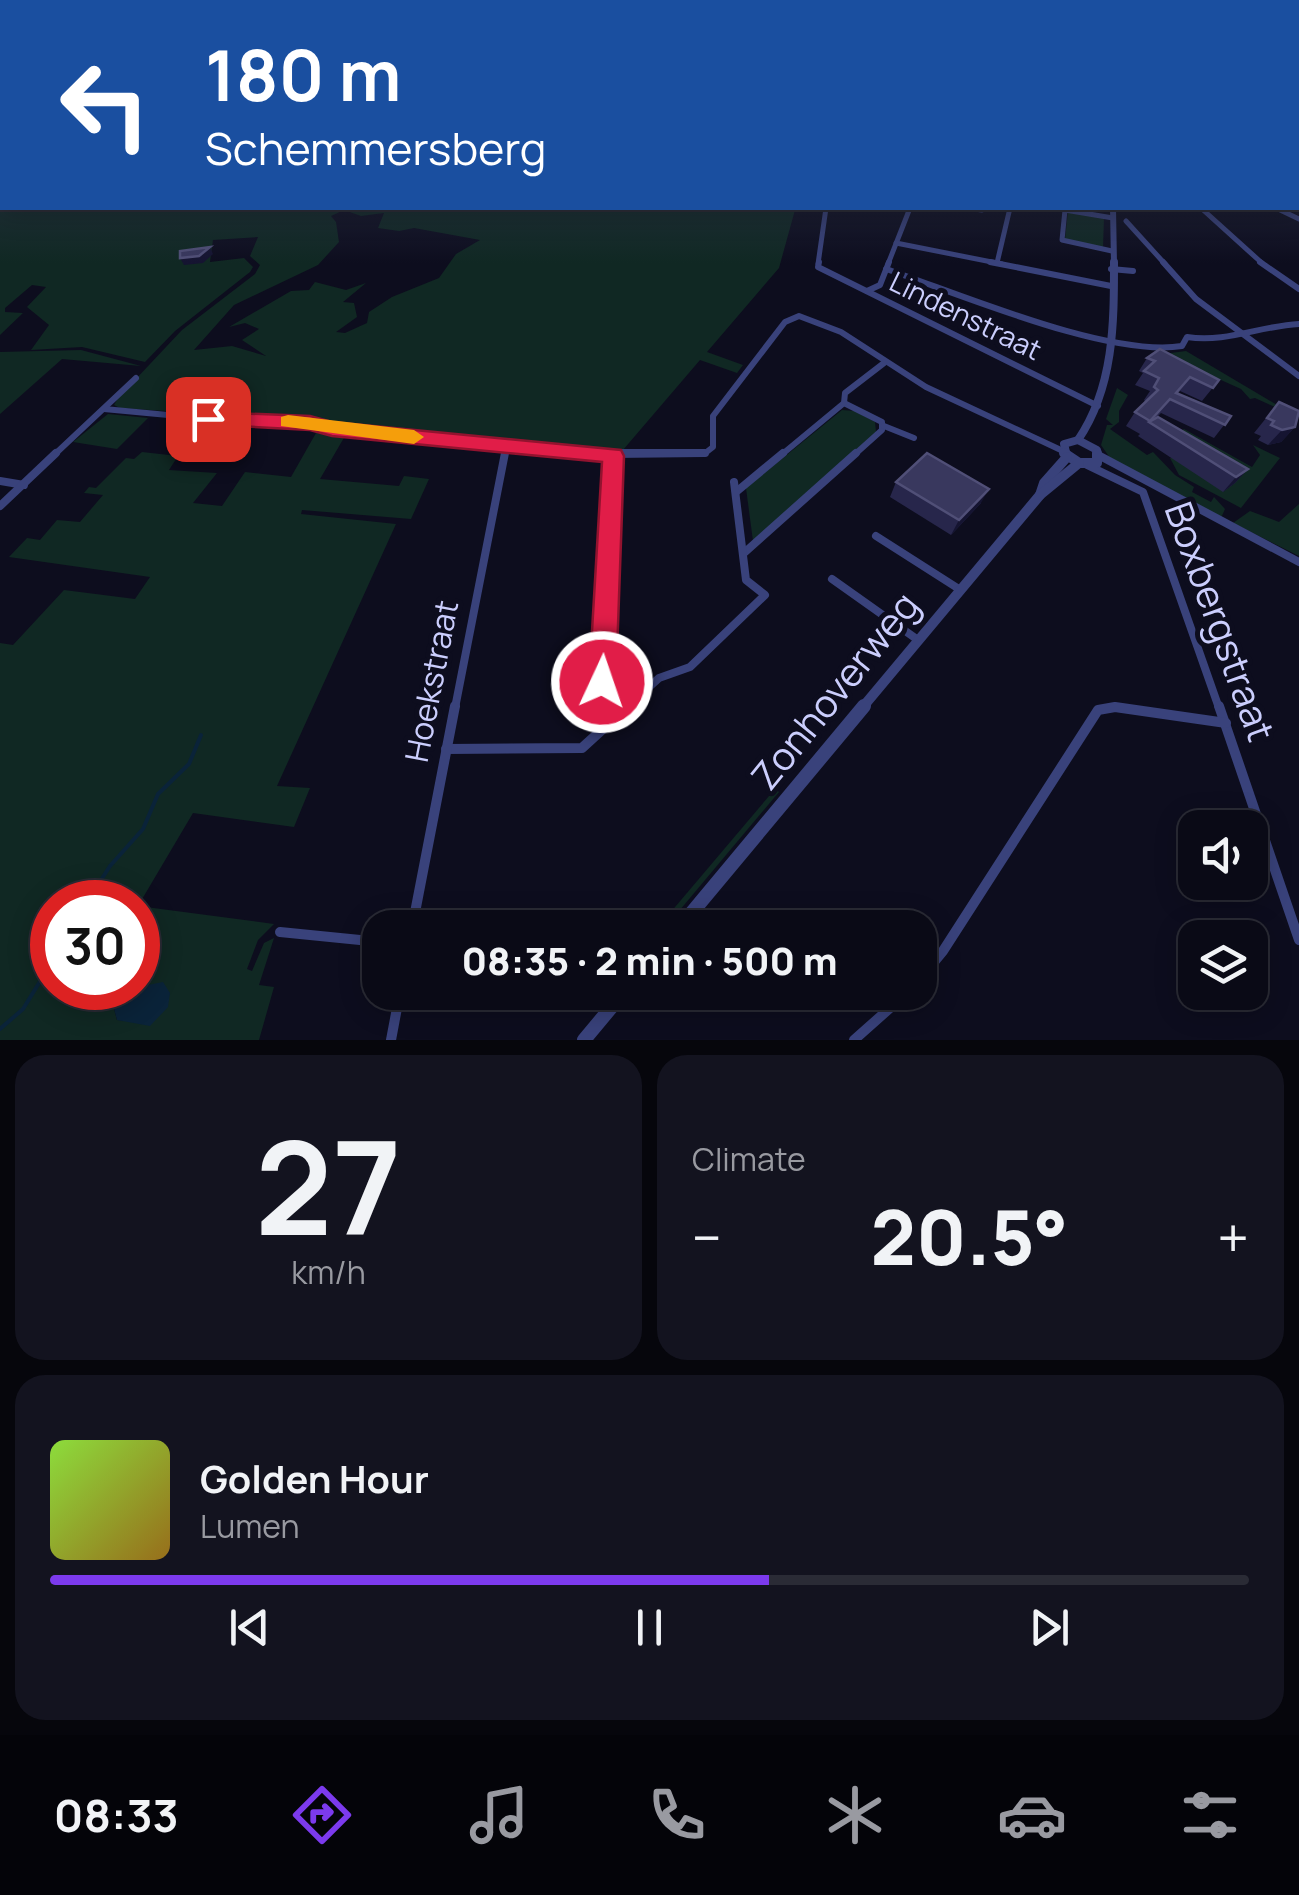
<!DOCTYPE html>
<html lang="en">
<head>
<meta charset="utf-8">
<style>
	body { margin:0; font-family:Manrope,sans-serif; background:#13131f; color:#f1f3f6; height:100vh; display:flex; flex-direction:column; font-size:38px; white-space:nowrap }
	* { box-sizing:border-box; margin:0 }
	p { font-size:32px; color:#999aa1 }
	.icon { flex:none; width:55px; height:55px; fill:none; stroke:currentColor; stroke-width:2; stroke-linecap:round; stroke-linejoin:round }
	.map { position:relative; height:1040px; overflow:hidden }
	.sheet { display:flex; flex-direction:column; gap:15px; padding:15px; background:#06060c; flex:1 }
	.sheet>* { flex:none }
	.guide { position:absolute; left:0px; top:0px; width:1300px; height:210px; box-shadow:0 5px 25px #0003,0 0 0 2px #2a2b35; background:#1a4fa0; color:#fff; overflow:hidden }
	.buttons { position:absolute; left:1178px; top:810px; display:grid; gap:20px }
	.buttons a { display:grid; place-items:center; width:90px; height:90px; border-radius:20px; background:#0a0a16; box-shadow:0 5px 25px #0003,0 0 0 2px #2a2b35; font-size:50px }
	.speed { position:absolute; left:30px; top:880px; display:flex; gap:20px; font-size:50px; font-weight:700; text-align:center }
	.speed>* { display:grid; place-content:center; width:130px; height:130px; border-radius:50%; background:#0a0a16; box-shadow:0 5px 25px #0003,0 0 0 2px #2a2b35; line-height:1 }
	.speed .limit { border:15px solid #d22; background:#fff; color:#111 }
	.pin { position:absolute; display:grid; place-items:center; width:85px; height:85px; color:#fff; margin:-42px; border-radius:20px; box-shadow:0 5px 15px #0006 }
	.me { position:absolute; width:110px; margin:-55px; rotate:3deg; stroke-linejoin:round; filter:drop-shadow(0 0 8px #0008) }
	.turn { display:flex; align-items:center; gap:35px; height:210px; padding:0 40px; font-size:45px }
	.turn .icon { width:130px; height:130px; stroke-width:2.5 }
	.turn b { display:block; font-size:70px; line-height:85px }
	.big { font-size:75px; font-weight:800; line-height:1.1 }
	.sheet .card { flex:1; display:flex; flex-direction:column; justify-content:center; gap:15px; min-width:0; padding:0 35px; border-radius:30px; background:#13131f }
	.sheet .dial { align-items:center; gap:0 }
	.dial b { font-size:130px; line-height:1 }
	.song { display:flex; align-items:center; gap:30px }
	.cover { width:120px; height:120px; border-radius:15px; background:linear-gradient(135deg,hsl(90 70% 55%),hsl(40 70% 35%)) }
	.played { height:10px; border-radius:5px; background:linear-gradient(90deg,#7c3aed 60%,#2a2b35 60%) }
	.keys { display:flex; justify-content:space-around; direction:ltr }
	.heat { display:flex; justify-content:space-between; align-items:center; font-size:55px; direction:ltr }
	.sheet .tiles { flex:1; display:grid; gap:15px; grid-template-columns:1fr 1fr }
	.card:last-child { grid-column:span 2 }
	.trip { position:absolute; left:362px; top:910px; width:575px; height:100px; border-radius:30px; background:#0a0a16; box-shadow:0 5px 25px #0003,0 0 0 2px #2a2b35; font-weight:800; line-height:100px; text-align:center }
	.tab-bar { display:flex; height:160px; justify-content:space-around; align-items:center; background:#040409; color:#999aa1 }
	.tab-bar .icon { width:70px; height:70px }
	.tab-bar .selected { color:#7c3aed }
	.tab-bar b { font-size:45px; color:#f1f3f6 }
	.map>svg:first-child { display:block }
	.green { fill:#102823; fill-rule:evenodd }
	.water { fill:#0a2339 }
	.lines { fill:none; stroke-linecap:round; stroke-linejoin:round }
	.stream { stroke:#0a2339; stroke-width:4 }
	.minor-far3 { stroke:#39427b; stroke-width:5 }
	.minor-far2 { stroke:#39427b; stroke-width:6 }
	.minor-far1 { stroke:#39427b; stroke-width:8 }
	.minor { stroke:#39427b; stroke-width:10 }
	.tertiary-far3 { stroke:#39427b; stroke-width:6 }
	.tertiary-far2 { stroke:#39427b; stroke-width:8 }
	.tertiary-far1 { stroke:#39427b; stroke-width:10 }
	.tertiary { stroke:#39427b; stroke-width:14 }
	.wall { fill:#27264b }
	.shaded-wall { fill:#151431 }
	.building { fill:#39385e; stroke:#504f77; stroke-width:2.5 }
	.route { fill:#e11d48; stroke:#92132f; stroke-width:2.5 }
	.slow { fill:#f59e0b }
	.labels { text-anchor:middle; dominant-baseline:central; stroke-width:10; stroke-linejoin:round; paint-order:stroke }
	.far-street-label { font-size:28px; fill:#cbcefd; stroke:#0d0d1e }
	.street-label { font-size:32px; fill:#cbcefd; stroke:#0d0d1e }
	.near-street-label { font-size:38px; fill:#cbcefd; stroke:#0d0d1e }
</style>
</head>
<body>
<div class="map">
<svg width="1299" height="1040" viewBox="0 0 1299 1040">
	<rect width="100%" height="100%" fill="#0d0d1e"/>
	<g class="green">
		<path d="M0,118L2,208L795,210L779,268L707,352L743,365L737,373L700,360L623,450L332,426L318,421L120,408L114,405L118,398L182,330L255,274L260,265L250,256L258,237L213,240L210,262L244,258L253,267L250,272L175,331L145,362L82,347L31,350L49,325L27,307L46,287L32,285L5,308V312L23,313L0,335ZM344,210L361,216L384,213L378,228L399,231L414,228L480,240L456,254L439,278L392,297L369,312L367,323L345,333L336,332L357,317L354,303L343,302L366,283L346,290L315,282L309,290L291,291L229,327L245,323L259,329L242,340L266,356L232,346L194,350L234,305L318,265L339,242L336,222L331,216Z"/>
		<path d="M1068,212L1104,218L1103,248L1065,239Z"/>
		<path d="M81,350L141,366L62,359L0,414V352Z"/>
		<path d="M1186,351L1299,418L1255,398L1250,399L1241,389L1163,354Z"/>
		<path d="M1117,388L1128,395L1119,411V422L1110,429L1147,455L1153,452L1175,475L1194,487L1192,492L1211,502L1214,497L1225,509L1221,518L1110,458L1101,445L1107,425H1113L1106,419Z"/>
		<path d="M842,410L855,411L875,422L876,432L753,541L746,488Z"/>
		<path d="M108,414L148,418L117,449L73,442Z"/>
		<path d="M1184,429L1252,467L1260,455L1253,445L1280,458L1241,508L1179,475L1170,458L1180,457L1164,441Z"/>
		<path d="M316,433L345,436L320,479L399,486L404,476L429,479L411,519L302,510L301,514L396,524L277,786L310,788L294,827L193,813L138,906L274,924L258,940L247,969L252,971L264,943L274,938L259,985L274,987L259,1040H0V643L13,645L64,590L135,599L150,577L9,557L27,538L40,540L57,520L80,522L103,495L84,493L89,487L96,488L126,458L134,459L142,452L178,456L169,470L217,473L193,503L222,506L245,472L291,477ZM52,902H138V979L148,985L133,1021L117,1020L111,997L119,988H52Z"/>
		<path d="M1299,504V556L1233,523L1250,511L1279,522Z"/>
		<path d="M775,789L779,792L674,917L670,913Z"/>
	</g>
	<path class="water" d="M138,979L148,985L163,982L170,993L168,1007L150,1026L117,1020L111,997L119,988H138Z"/>
	<g class="lines">
		<g class="stream">
			<path d="M87,902L110,866L143,829L158,794L189,764L201,735"/>
			<path d="M0,1029L23,1009L52,962"/>
		</g>
		<g class="minor-far3">
			<path d="M931,208H945"/>
			<path d="M966,208L982,210"/>
			<path d="M1201,208L1263,264"/>
			<path d="M1276,208L1299,219"/>
			<path d="M1126,221L1165,264"/>
			<path d="M896,243L1002,264"/>
			<path d="M1112,251L1062,240L1065,210L1113,218"/>
			<path d="M997,263L1010,208"/>
			<path d="M818,264L826,208"/>
			<path d="M888,264L910,208"/>
		</g>
		<g class="minor-far2">
			<path d="M819,262L818,267L1098,406"/>
			<path d="M990,262L1111,286"/>
			<path d="M1163,262L1196,299L1299,376"/>
			<path d="M1260,262L1299,289"/>
			<path d="M886,269C960,294 1109,358 1182,346L1187,337C1226,343 1260,326 1299,324"/>
			<path d="M1111,269L1133,271"/>
			<path d="M867,291L880,285L889,262"/>
			<path d="M844,403L882,422V430L853,456"/>
			<path d="M104,409L265,424L311,423L332,429L613,455L704,454L713,447V416L785,322L799,316L841,332L926,387L1063,451"/>
			<path d="M884,426L914,438"/>
			<path d="M53,456L136,378"/>
			<path d="M504,456L506,446"/>
			<path d="M780,456L844,403L845,393L884,363"/>
		</g>
		<g class="minor-far1">
			<path d="M595,453H705"/>
			<path d="M613,455L602,682L607,694L622,708"/>
			<path d="M1100,456L1299,562"/>
			<path d="M1087,465L1143,492L1219,708"/>
			<path d="M0,481L24,485"/>
			<path d="M736,492L783,453"/>
			<path d="M0,506L56,453"/>
			<path d="M876,536L959,589"/>
			<path d="M744,553L856,453"/>
			<path d="M832,579L918,640"/>
			<path d="M455,708L505,453"/>
			<path d="M626,708L659,678L690,667L765,595L746,580L734,482"/>
			<path d="M1107,708H1125"/>
		</g>
		<g class="minor">
			<path d="M620,706L624,710"/>
			<path d="M1219,706L1299,940"/>
			<path d="M446,749L582,748L628,706"/>
			<path d="M412,928L455,706"/>
			<path d="M280,932L380,942"/>
			<path d="M920,979L943,951L1098,710L1115,707L1226,723"/>
			<path d="M391,1040L400,992"/>
			<path d="M854,1040L908,992"/>
		</g>
		<path class="tertiary-far3" d="M1113,208L1114,264"/>
		<g class="tertiary-far2">
			<path d="M1078,440C1114,387 1114,324 1114,262"/>
			<path d="M1067,456L1064,444L1078,440L1097,450V456"/>
		</g>
		<g class="tertiary-far1">
			<path d="M1064,453L1079,463H1097V453"/>
			<path d="M1040,495L1044,483L1067,457"/>
			<path d="M862,708L1040,495L1079,463"/>
		</g>
		<g class="tertiary">
			<path d="M679,928L864,706"/>
			<path d="M584,1040L624,992"/>
		</g>
	</g>
	<g class="wall">
		<path d="M1147,358L1219,380L1202,401L1180,391L1178,394L1231,416L1214,438L1161,413L1156,418L1248,469L1235,483L1223,492L1138,436L1140,434L1126,426L1135,412L1146,402L1144,400L1150,391L1135,385L1143,373L1139,371Z"/>
		<path d="M1279,402L1295,427L1281,442L1268,445L1258,440L1261,436L1254,433Z"/>
		<path d="M896,482L981,503L951,535L890,497Z"/>
	</g>
	<g class="shaded-wall">
		<path d="M210,247L213,254L203,263L184,265L180,258Z"/>
		<path d="M1295,427L1281,442L1268,445L1282,430Z"/>
		<path d="M1248,469L1235,483L1223,492L1236,477Z"/>
		<path d="M989,489L981,503L951,535L959,520Z"/>
	</g>
	<g class="building">
		<path d="M210,247L199,256L180,258V251Z"/>
		<path d="M1160,349L1219,380L1213,388L1190,377L1176,393L1231,416L1225,425L1170,399L1150,421L1135,412L1158,390L1154,387L1159,378L1144,371L1155,361L1147,358Z"/>
		<path d="M1279,402L1299,411L1295,427L1282,430L1271,425L1274,421L1267,418Z"/>
		<path d="M1158,417L1248,469L1236,477L1149,422Z"/>
		<path d="M927,453L989,489L959,520L896,482Z"/>
	</g>
	<linearGradient id="sky" x2="0" y2="1"><stop stop-color="#070710"/><stop offset="0.45" stop-color="#2f354c"/><stop offset="1" stop-color="#2f354c" stop-opacity="0"/></linearGradient>
	<rect width="1299" height="263" fill="url(#sky)"/>
	<path class="route" d="M208,412L310,416L332,422L621,450L624,456L616,682L612,690L602,694L593,690L589,682L602,462L332,436L310,430L201,424L198,419Z"/>
	<path class="slow" d="M288,415L414,430L424,437L414,444L281,426V417Z"/>
	<g class="labels">
		<g class="far-street-label">
			<text transform="translate(966 315) rotate(26)">Lindenstraat</text>
		</g>
		<g class="street-label">
			<text transform="translate(431 681) rotate(-79)">Hoekstraat</text>
		</g>
		<g class="near-street-label">
			<text transform="translate(1221 621) rotate(70)">Boxbergstraat</text>
			<text transform="translate(834 690) rotate(-51)">Zonhoverweg</text>
		</g>
	</g>
</svg>
<div class="buttons">
<a><svg class="icon" aria-label="sound" viewBox="0 0 24 24"><path d="M4 9h4l5-4v14l-5-4H4zM17 9q2 3 0 6"/></svg></a>
<a><svg class="icon" aria-label="layers" viewBox="0 0 24 24"><path d="M12 4l9 5-9 5-9-5zM3 14l9 5 9-5"/></svg></a>
</div>
<div class="speed"><div class="limit">30</div></div>
<div class="pin" style="left:208px;top:419px;background:#d93025"><svg class="icon" aria-label="arrive" viewBox="0 0 24 24"><path d="M6 21V4h12l-3 4 3 4H6"/></svg></div>
<svg class="me" style="left:602px;top:682px" viewBox="-20 -20 40 40"><circle r="17" fill="#e11d48" stroke="#fff" stroke-width="3"/><path d="M0-11L8 9 0 5-8 9z" fill="#fff"/></svg>
<div class="trip">08:35 · 2 min · 500 m</div>
<div class="guide">
<div class="turn"><svg class="icon" aria-label="left" viewBox="0 0 24 24"><path d="M17 20v-9H6M10 6l-5 5 5 5"/></svg><div><b>180 m</b>Schemmersberg</div></div>
</div>
</div>
<section class="sheet">
<div class="tiles">
<div class="card dial"><b>27</b><p>km/h</p></div>
<div class="card"><p>Climate</p>
<div class="heat"><a>−</a><b class="big">20.5°</b><a>+</a></div>
</div>
<div class="card">
<div class="song"><i class="cover"></i><div><b>Golden Hour</b><p>Lumen</p></div></div>
<div class="played"></div>
<div class="keys"><svg class="icon" aria-label="previous" viewBox="0 0 24 24"><path d="M18 5L8 12l10 7zM5 5v14"/></svg><svg class="icon" aria-label="pause" viewBox="0 0 24 24"><path d="M8 5v14M16 5v14"/></svg><svg class="icon" aria-label="next" viewBox="0 0 24 24"><path d="M6 5l10 7-10 7zM19 5v14"/></svg></div>
</div>
</div>
</section>
<nav class="tab-bar">
<b>08:33</b>
<svg class="icon selected" aria-label="directions" viewBox="0 0 24 24"><path d="M12 3l9 9-9 9-9-9zM9 14v-3h6M13 9l2 2-2 2"/></svg>
<svg class="icon" aria-label="music" viewBox="0 0 24 24"><path d="M9 18V5l10-2v13"/><circle cx="6" cy="18" r="3"/><circle cx="16" cy="16" r="3"/></svg>
<svg class="icon" aria-label="phone" viewBox="0 0 24 24"><path d="M5 4h4l2 5-3 2q2 4 5 5l2-3 5 2v4C11 20 4 13 5 4z"/></svg>
<svg class="icon" aria-label="climate" viewBox="0 0 24 24"><path d="M12 3v18M4 7l16 10M4 17L20 7"/></svg>
<svg class="icon" aria-label="car" viewBox="0 0 24 24"><path d="M5 17H2v-5l4-1 3-4h7l3 4 3 1v5h-3M9 17h6M6 11h13"/><circle cx="7" cy="17" r="2"/><circle cx="17" cy="17" r="2"/></svg>
<svg class="icon" aria-label="filters" viewBox="0 0 24 24"><path d="M4 7h16M4 17h16"/><circle cx="9" cy="7" r="2"/><circle cx="15" cy="17" r="2"/></svg>
</nav>
</body>
</html>
